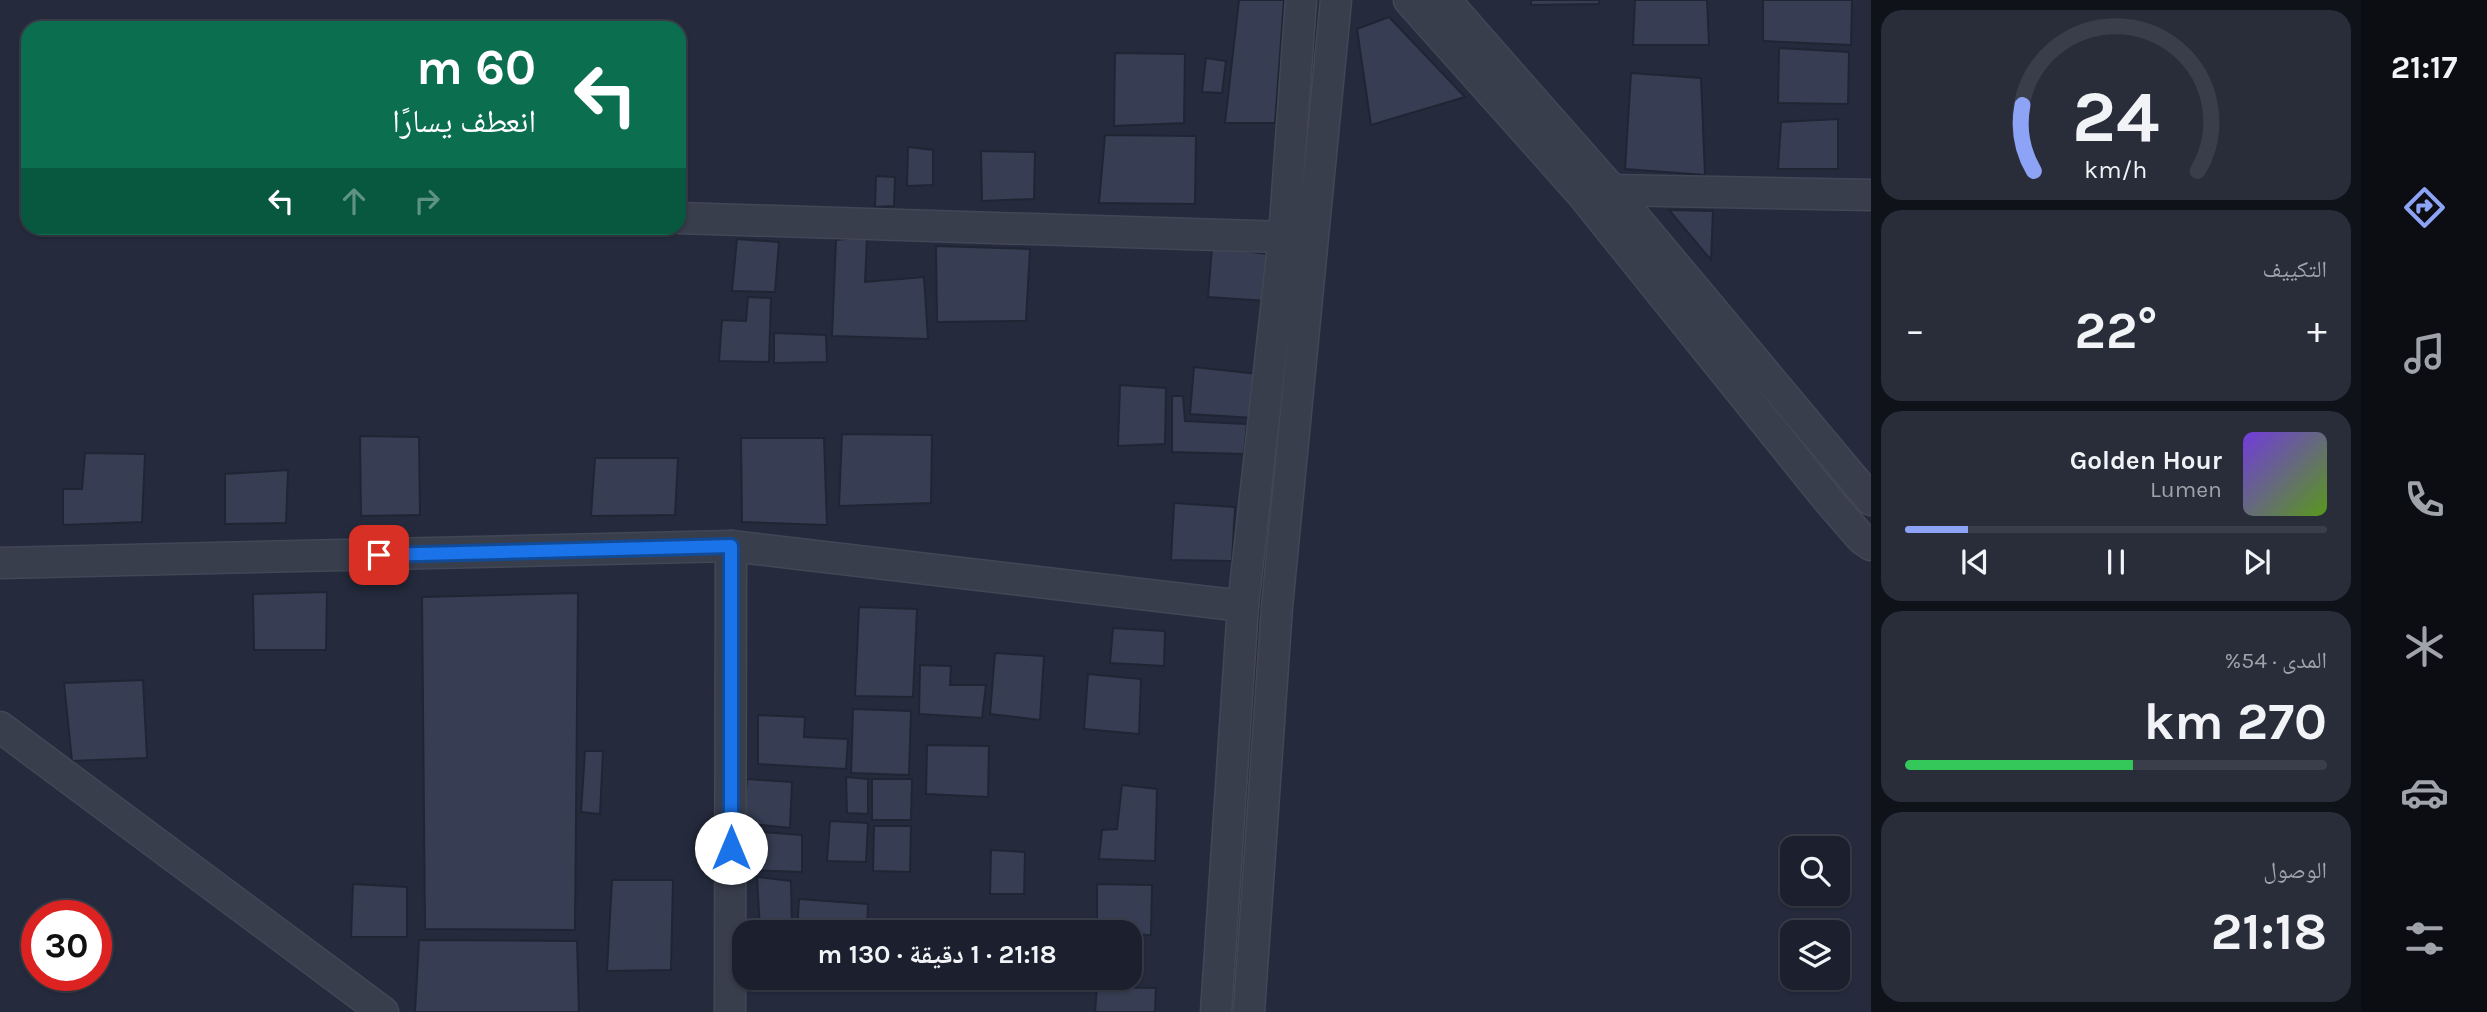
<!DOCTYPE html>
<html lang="ar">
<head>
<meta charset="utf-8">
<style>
	body { margin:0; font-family:Karla,"Noto Naskh Arabic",sans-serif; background:#292d3a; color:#f1f3f6; direction:rtl; height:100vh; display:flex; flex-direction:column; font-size:26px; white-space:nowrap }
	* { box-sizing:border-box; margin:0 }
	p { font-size:23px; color:#a0a3aa }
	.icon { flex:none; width:38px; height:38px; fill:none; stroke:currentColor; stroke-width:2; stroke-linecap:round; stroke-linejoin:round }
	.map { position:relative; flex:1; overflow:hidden; direction:ltr }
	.panel { display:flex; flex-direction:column; gap:10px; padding:10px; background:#0f1219; width:490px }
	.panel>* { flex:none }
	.banner { position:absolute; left:21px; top:21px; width:665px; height:214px; border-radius:21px; box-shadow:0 2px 5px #0004,0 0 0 2px #3a3e4a; direction:rtl; background:#0b6e4f; color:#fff; overflow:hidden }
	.fabs { position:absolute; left:1780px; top:836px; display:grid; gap:14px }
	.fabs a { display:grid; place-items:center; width:70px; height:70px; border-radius:14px; background:#1c202e; box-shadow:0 2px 5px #0004,0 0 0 2px #3a3e4a; font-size:35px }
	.speed { position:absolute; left:21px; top:900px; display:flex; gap:14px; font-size:35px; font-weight:700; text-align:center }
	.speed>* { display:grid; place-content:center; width:91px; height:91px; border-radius:50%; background:#1c202e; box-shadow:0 2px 5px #0004,0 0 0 2px #3a3e4a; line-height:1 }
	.speed .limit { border:10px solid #d22; background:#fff; color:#111 }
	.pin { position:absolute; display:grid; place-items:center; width:60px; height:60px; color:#fff; margin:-30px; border-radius:14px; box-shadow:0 4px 10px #0006 }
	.me { position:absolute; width:77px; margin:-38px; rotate:0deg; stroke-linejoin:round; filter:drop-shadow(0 0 5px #0008) }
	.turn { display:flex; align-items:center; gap:24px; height:147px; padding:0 35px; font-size:32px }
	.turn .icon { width:91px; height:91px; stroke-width:2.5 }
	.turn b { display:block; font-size:49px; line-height:60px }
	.lanes { display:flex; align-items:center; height:66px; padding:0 35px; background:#0003; justify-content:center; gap:35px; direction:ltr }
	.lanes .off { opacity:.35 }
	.big { font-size:52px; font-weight:700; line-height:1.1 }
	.panel .tile { flex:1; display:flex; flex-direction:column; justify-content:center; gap:10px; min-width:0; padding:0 24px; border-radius:21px; background:#292d3a }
	.panel .dial { align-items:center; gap:0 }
	.dial svg { height:182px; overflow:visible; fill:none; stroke:#3a3e4a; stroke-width:7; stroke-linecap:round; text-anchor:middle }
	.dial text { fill:#f1f3f6; stroke:none }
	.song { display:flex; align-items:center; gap:21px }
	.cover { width:84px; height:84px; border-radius:10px; background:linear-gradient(135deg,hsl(260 70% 55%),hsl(90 70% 35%)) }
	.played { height:7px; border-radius:4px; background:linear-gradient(90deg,#8da3f5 15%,#3a3e4a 15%) }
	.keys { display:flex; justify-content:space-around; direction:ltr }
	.heat { display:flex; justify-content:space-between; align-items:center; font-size:38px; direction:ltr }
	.charge { height:10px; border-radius:5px; background:linear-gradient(90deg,#34c759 54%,#3a3e4a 0) }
	.trip { position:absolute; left:732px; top:920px; width:410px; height:70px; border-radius:21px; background:#1c202e; box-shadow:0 2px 5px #0004,0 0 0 2px #3a3e4a; font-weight:700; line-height:70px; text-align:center; direction:rtl }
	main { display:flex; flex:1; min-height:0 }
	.tab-bar { display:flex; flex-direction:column; width:126px; justify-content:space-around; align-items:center; background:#0b0d12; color:#a0a3aa }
	.tab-bar .icon { width:49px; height:49px }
	.tab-bar .current { color:#8da3f5 }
	.tab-bar b { font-size:32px; color:#f1f3f6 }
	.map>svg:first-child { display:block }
	.building { fill:#373e53; stroke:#202534; stroke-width:2 }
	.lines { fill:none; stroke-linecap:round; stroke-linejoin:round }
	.street-casing { stroke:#424756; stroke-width:33 }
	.street { stroke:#393e4d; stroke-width:30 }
	.route-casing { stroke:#114b97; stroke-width:18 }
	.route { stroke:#1a73e8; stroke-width:12 }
</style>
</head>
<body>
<main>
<nav class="tab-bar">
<b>21:17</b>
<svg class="icon current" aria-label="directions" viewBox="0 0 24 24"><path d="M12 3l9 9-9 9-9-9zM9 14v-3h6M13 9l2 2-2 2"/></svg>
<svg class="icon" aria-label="music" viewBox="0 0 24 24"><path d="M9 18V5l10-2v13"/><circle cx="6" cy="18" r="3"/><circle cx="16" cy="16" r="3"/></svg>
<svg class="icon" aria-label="phone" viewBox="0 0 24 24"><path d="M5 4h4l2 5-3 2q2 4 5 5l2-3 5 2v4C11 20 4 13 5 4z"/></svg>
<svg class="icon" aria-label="climate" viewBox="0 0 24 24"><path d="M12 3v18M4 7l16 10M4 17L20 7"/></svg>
<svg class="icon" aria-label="car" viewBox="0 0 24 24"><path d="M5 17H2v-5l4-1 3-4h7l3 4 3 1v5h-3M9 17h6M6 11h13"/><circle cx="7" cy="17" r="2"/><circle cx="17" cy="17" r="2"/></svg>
<svg class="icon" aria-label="filters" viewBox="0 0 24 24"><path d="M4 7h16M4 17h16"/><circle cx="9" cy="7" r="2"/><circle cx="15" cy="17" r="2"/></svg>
</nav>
<section class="panel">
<div class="tile dial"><svg viewBox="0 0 100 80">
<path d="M14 69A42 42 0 1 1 86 69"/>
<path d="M14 69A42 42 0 0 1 9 40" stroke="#8da3f5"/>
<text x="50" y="56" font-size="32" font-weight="700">24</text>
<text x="50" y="72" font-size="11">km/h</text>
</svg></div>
<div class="tile"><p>التكييف</p>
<div class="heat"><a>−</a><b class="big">22°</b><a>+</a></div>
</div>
<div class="tile">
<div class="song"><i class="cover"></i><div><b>Golden Hour</b><p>Lumen</p></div></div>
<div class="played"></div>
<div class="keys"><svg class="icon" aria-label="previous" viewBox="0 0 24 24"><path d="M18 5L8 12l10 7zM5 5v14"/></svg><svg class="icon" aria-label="pause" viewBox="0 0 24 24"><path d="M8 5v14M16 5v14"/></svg><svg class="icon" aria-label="next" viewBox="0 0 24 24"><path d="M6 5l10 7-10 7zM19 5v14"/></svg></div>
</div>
<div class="tile"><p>المدى · 54%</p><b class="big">270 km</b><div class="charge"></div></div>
<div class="tile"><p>الوصول</p><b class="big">21:18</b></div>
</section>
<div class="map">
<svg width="1871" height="1012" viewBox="0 0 1871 1012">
	<rect width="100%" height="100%" fill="#252b3d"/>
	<g class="building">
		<path d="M1239,0H1284L1275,123H1225Z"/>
		<path d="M1531,0H1599V4L1531,5Z"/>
		<path d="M1635,0H1707L1709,45H1633Z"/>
		<path d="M1763,0H1852L1851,45L1763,41Z"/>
		<path d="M1389,17L1465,97L1371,125L1357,29Z"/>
		<path d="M1779,48L1849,52L1848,104L1778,103Z"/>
		<path d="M1115,53L1185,54L1184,123L1114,126Z"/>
		<path d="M1206,58L1226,61L1222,93L1202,92Z"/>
		<path d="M1631,73L1701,78L1705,175L1625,169Z"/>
		<path d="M1838,119V169H1778L1781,122Z"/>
		<path d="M1105,135L1196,136L1195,204L1099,203Z"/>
		<path d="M908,147L933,150V185L907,186Z"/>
		<path d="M981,151L1035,152L1034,199L982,201Z"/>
		<path d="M876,176L895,177L894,206L875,207Z"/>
		<path d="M1669,210L1713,211L1711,260Z"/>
		<path d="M867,237L865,282L924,277L928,339L832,336L836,240Z"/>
		<path d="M737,239L779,242L775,292L732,291Z"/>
		<path d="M936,246L1030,249L1026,321L937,322Z"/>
		<path d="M1212,247L1268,254L1267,301L1208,297Z"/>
		<path d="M748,297L771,298L769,362L719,361L722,320L746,321Z"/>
		<path d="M774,333L826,335L827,362L774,363Z"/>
		<path d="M1194,367L1258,374L1254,418L1190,414Z"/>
		<path d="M1120,385L1166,388L1165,444L1118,446Z"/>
		<path d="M1172,396H1183L1185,421L1247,424L1244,454L1172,452Z"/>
		<path d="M842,434L932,435L931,503L839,506Z"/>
		<path d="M360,436L419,437L420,515L361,516Z"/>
		<path d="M741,438H824L827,525L742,522Z"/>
		<path d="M85,453L145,454L142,522L63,525V489H82Z"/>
		<path d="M595,458H678L675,515L591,516Z"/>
		<path d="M288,470L286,523L225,524V474Z"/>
		<path d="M1174,503L1235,507L1232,561L1171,560Z"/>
		<path d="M327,592L326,650H254L253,594Z"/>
		<path d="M578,593L575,930L425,929L422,597Z"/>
		<path d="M859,607L917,609L913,697L855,696Z"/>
		<path d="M1113,628L1165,631L1164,666L1110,663Z"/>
		<path d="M995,653L1044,656L1040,720L990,714Z"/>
		<path d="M920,665L951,666L950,685H986L982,718L919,714Z"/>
		<path d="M1088,674L1141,679L1139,734L1084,729Z"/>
		<path d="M143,680L147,758L72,761L64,683Z"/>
		<path d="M853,709L911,711L909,775L851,773Z"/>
		<path d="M758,715L805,717L804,737L848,739L846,769L758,764Z"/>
		<path d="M927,745L989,746L988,797L926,794Z"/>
		<path d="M585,751H603L600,814L581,812Z"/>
		<path d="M846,777L868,779V814L847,813Z"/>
		<path d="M747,779L792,782L790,828L743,823Z"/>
		<path d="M872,779H912L911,820H872Z"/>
		<path d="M1122,785L1157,789L1155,861L1099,859L1102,830L1117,829Z"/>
		<path d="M830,821L868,823L866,862L827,861Z"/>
		<path d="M874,826H911L910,872L873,871Z"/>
		<path d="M749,831L802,835V872L750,870Z"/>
		<path d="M991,850L1025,852L1024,894H990Z"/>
		<path d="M757,877L791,881L792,931L760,930Z"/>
		<path d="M612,880H673L671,970L607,971Z"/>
		<path d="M353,884L407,887V937H351Z"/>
		<path d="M1097,884L1152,885L1151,935L1097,933Z"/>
		<path d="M799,899L868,904L867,933H797Z"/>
		<path d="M419,940L577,941L579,1012H415Z"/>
		<path d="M1097,987L1156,988L1155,1012H1095Z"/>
	</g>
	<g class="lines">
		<defs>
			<g id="street">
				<path d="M1409,0L1581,193L1829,501L1862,539L1871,545"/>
				<path d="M1445,0L1612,190L1871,500"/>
				<path d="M1612,190L1871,195"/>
				<path d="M679,218L1284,237"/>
				<path d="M0,563L731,546L1243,606"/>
				<path d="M0,727L383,1012"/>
				<path d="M730,1012L731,546"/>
				<path d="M1216,1012L1243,606L1284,237L1301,0"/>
				<path d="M1249,1012L1277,607L1336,0"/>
			</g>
		</defs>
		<use href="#street" class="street-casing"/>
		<use href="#street" class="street"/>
	</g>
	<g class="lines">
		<defs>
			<path id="route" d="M379,555L731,546V848"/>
		</defs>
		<use href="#route" class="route-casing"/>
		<use href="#route" class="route"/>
	</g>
</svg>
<div class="fabs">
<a><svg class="icon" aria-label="search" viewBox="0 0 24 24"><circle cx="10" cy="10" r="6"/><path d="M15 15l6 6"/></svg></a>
<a><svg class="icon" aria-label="layers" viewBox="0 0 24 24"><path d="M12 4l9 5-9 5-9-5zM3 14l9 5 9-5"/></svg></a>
</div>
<div class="speed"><div class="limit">30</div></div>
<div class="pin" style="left:379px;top:555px;background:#d93025"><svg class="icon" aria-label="arrive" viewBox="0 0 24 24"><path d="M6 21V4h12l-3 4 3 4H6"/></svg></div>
<svg class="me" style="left:731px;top:848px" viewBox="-20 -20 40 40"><circle r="19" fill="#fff"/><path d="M0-13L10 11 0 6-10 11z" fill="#1a73e8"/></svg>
<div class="trip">21:18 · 1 دقيقة · 130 m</div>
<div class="banner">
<div class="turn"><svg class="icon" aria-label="left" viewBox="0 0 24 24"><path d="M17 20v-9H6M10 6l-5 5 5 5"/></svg><div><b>60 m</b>انعطف يسارًا</div></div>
<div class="lanes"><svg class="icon" aria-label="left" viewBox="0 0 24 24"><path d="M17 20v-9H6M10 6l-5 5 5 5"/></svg><svg class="icon off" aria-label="ahead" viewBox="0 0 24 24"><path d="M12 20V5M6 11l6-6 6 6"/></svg><svg class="icon off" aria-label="right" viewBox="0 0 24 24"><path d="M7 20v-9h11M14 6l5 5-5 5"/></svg></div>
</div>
</div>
</main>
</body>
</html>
